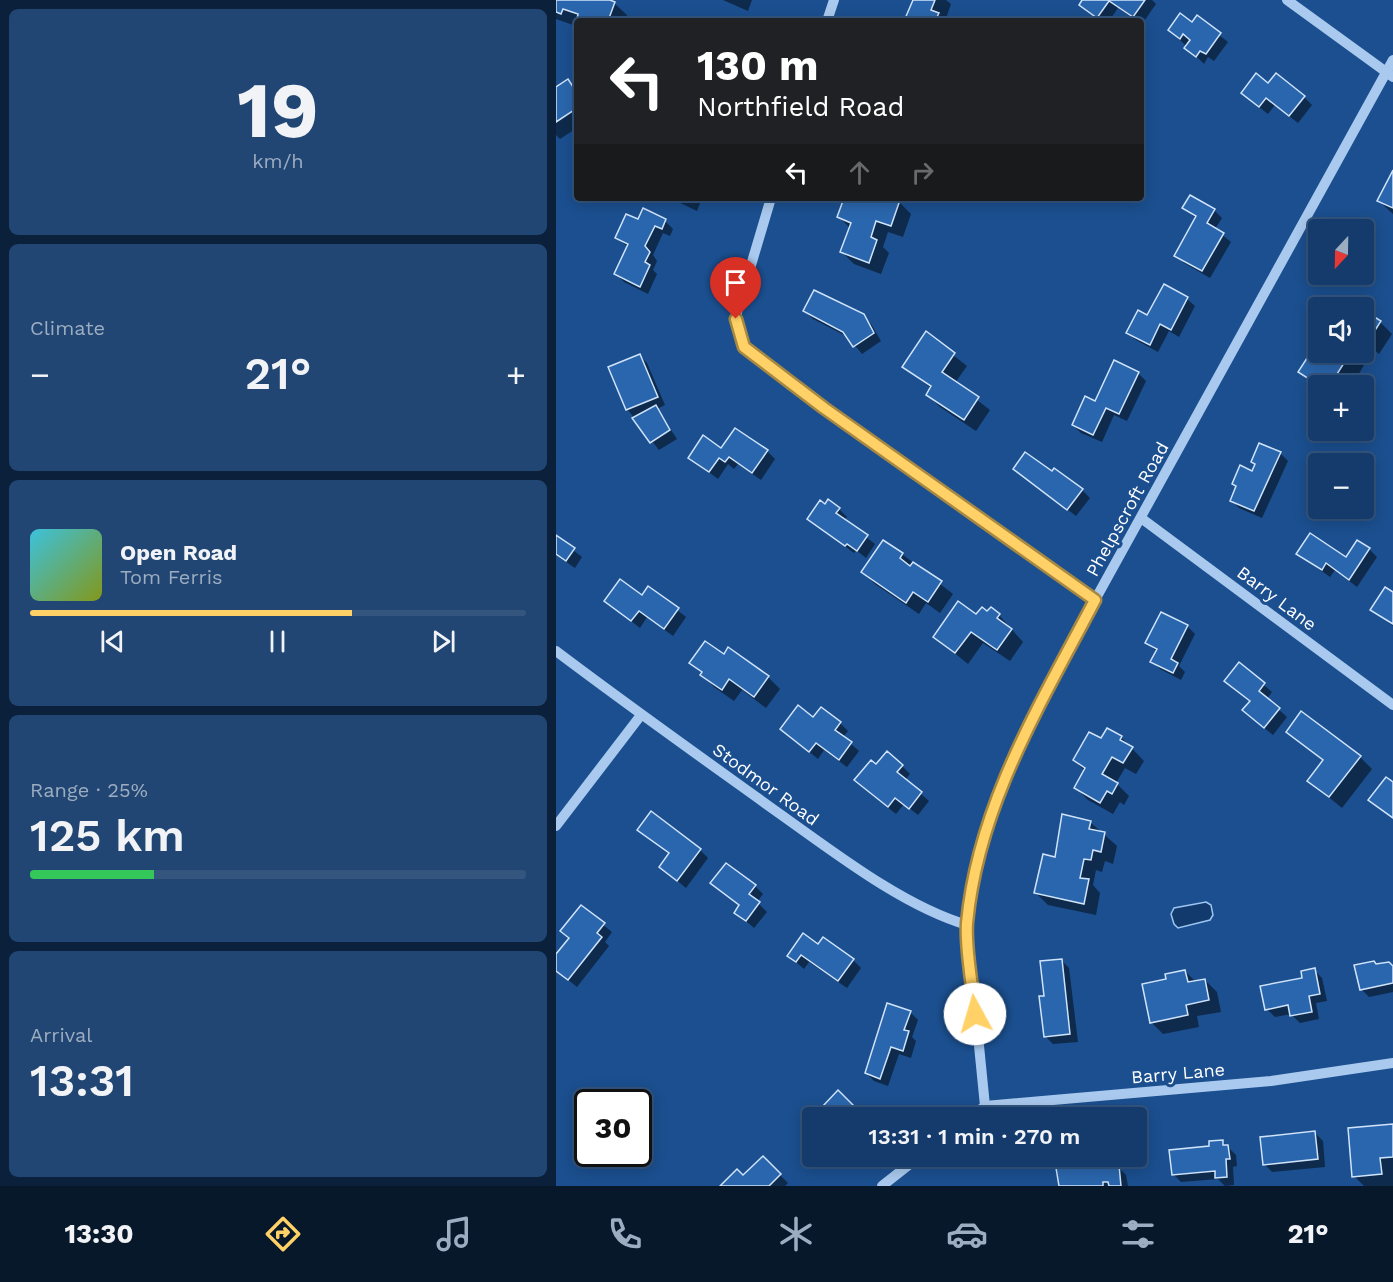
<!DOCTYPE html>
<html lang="en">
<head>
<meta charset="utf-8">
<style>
	body { margin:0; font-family:"Work Sans",sans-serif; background:#214673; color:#f1f3f6; height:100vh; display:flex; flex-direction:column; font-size:22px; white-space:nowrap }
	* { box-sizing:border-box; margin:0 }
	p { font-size:20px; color:#9dadc1 }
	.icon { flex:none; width:33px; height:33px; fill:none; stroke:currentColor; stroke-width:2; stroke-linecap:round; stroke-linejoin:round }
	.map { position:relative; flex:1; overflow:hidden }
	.sheet { display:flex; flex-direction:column; gap:9px; padding:9px; background:#0b203b; width:556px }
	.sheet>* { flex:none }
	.guide { position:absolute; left:18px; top:18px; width:570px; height:183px; border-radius:6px; box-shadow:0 3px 15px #0003,0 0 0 2px #33557e; background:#202124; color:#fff; overflow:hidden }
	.needle { width:39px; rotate:202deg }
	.buttons { position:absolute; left:752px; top:219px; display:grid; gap:12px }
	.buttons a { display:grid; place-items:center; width:66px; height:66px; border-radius:6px; background:#143b6b; box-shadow:0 3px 15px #0003,0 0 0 2px #33557e; font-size:30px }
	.speed { position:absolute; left:18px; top:1089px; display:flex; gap:12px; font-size:30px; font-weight:700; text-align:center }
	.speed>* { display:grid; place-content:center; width:78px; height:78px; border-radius:50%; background:#143b6b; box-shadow:0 3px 15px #0003,0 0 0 2px #33557e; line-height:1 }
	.speed .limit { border:3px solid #111; border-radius:9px; background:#fff; color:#111 }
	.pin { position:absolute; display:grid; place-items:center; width:51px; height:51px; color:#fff; margin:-62px -26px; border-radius:50% 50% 50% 0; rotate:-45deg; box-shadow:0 0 6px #0007 }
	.pin .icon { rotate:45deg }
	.me { position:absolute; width:66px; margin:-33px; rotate:354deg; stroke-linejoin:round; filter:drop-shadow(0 0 4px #0008) }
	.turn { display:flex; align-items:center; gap:21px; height:126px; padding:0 24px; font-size:27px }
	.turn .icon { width:78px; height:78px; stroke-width:2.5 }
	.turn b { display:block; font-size:42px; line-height:51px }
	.lanes { display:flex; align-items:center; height:57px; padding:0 24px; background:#0003; justify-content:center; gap:30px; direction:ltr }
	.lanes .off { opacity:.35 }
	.big { font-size:45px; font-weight:600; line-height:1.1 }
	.sheet .tile { flex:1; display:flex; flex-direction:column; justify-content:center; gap:9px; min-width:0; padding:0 21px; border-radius:9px; background:#214673 }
	.sheet .dial { align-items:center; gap:0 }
	.dial b { font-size:78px; line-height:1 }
	.song { display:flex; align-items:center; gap:18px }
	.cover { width:72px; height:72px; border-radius:9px; background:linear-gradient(135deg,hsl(190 70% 55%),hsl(70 70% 35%)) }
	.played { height:6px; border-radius:3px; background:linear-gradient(90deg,#ffd166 65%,#33557e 65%) }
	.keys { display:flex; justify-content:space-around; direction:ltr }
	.heat { display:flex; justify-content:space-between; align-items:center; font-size:33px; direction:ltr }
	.charge { height:9px; border-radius:4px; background:linear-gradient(90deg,#34c759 25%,#33557e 0) }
	.trip { position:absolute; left:246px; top:1107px; width:345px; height:60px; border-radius:6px; background:#143b6b; box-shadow:0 3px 15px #0003,0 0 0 2px #33557e; font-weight:600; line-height:60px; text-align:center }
	.menu { display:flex; height:96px; justify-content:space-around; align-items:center; background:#08182b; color:#9dadc1 }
	.menu .icon { width:42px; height:42px }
	.menu .selected { color:#ffd166 }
	.menu b { font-size:27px; color:#f1f3f6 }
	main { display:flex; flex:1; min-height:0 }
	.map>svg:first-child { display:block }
	.water { fill:#123a6d; stroke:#9cc4f0; stroke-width:1.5 }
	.shadow { fill:#0007 }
	.building { fill:#2a66ad; stroke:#cfe3fa; stroke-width:1.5 }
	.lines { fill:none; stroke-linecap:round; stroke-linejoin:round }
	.minor { stroke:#a9c9ee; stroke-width:10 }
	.route-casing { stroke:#a68842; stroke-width:15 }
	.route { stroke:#ffd166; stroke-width:10 }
	.labels { text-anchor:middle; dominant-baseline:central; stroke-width:6; stroke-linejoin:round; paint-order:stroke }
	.street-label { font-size:18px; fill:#fff; stroke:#1b4f8f }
</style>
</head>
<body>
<main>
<section class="sheet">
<div class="tile dial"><b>19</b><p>km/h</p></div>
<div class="tile"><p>Climate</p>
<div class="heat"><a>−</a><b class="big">21°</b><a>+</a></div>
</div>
<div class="tile">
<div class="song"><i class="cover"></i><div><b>Open Road</b><p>Tom Ferris</p></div></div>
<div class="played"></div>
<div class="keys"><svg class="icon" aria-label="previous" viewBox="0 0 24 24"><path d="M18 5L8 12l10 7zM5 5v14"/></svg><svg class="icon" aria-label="pause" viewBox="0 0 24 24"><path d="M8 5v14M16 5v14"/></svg><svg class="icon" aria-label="next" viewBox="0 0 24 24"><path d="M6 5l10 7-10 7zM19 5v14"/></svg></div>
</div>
<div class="tile"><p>Range · 25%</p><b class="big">125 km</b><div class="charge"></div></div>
<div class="tile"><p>Arrival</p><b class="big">13:31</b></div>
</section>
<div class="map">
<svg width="837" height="1186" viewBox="0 0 837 1186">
	<rect width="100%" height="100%" fill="#1b4f8f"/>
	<path class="water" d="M650,902L655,905L657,915L654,920L622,928L618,924L615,914L618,908Z"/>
	<g class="shadow">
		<path d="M0,0H50L58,3L71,15L69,21L19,20L17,25L0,19Z"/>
		<path d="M167,0H196L192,11Z"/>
		<path d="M359,0H390L395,4L389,21H350Z"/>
		<path d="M528,0H596L600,4L586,24L562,8L553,21H548L525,5Z"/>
		<path d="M641,18L672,42L658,61L652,57L648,64L614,30L637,24Z"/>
		<path d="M12,81L21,90V128L4,139L0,135V90Z"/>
		<path d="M713,85L748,97L756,105L742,123L719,105L712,114L694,100Z"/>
		<path d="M837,174V214L823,201Z"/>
		<path d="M114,198H146L141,211Z"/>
		<path d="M290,198H333L343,202L355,214L347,237L332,232L327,247L333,253L325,274L298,264L286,252L294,228L283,217Z"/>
		<path d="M628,208L658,210L666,218L659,229L675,242L654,278L628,263L620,255L641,219Z"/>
		<path d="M83,221H109L117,229L114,236L107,233L97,255L101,261L97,270L101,274L92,294L68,282L60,274L72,247L61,238Z"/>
		<path d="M608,286L631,299L639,306L623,337L613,331L602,352L580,340L572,333L592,317Z"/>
		<path d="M249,311L307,315L315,324L325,341L306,354L292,337L257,319Z"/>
		<path d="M807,312L824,322L836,334L823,354L817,349L796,386H762V388L756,384L744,372L763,352H807Z"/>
		<path d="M370,334L411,366L399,383L434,410L420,431L384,407L372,395L376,389L348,367Z"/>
		<path d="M83,355L91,363L109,405L101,409L121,439L103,450L72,410L54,368Z"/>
		<path d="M582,373L590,381L571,421L558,415L546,442L525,433L517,425Z"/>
		<path d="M807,393L817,403L808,416L807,415Z"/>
		<path d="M166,450L211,451L219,459L205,480L182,464L178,469L172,464L162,479L134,458Z"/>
		<path d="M724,453L732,461L706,518L683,508L675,500L697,473L700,466L696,462Z"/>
		<path d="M459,469L496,474L526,490L534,498L520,516Z"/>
		<path d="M283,509L291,517L288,520L319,544L310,558L300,550L298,553L253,519Z"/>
		<path d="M0,537L26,557L19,568L0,555Z"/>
		<path d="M813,549L821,557L801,587L779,570L774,577L742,554L791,559Z"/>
		<path d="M346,554L397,594L384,613L370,603L363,614L319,584L307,572Z"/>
		<path d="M93,588L130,617L117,636L91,617L84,628L50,601L86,597Z"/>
		<path d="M837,594V626L816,609Z"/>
		<path d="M432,613L443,615L467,642L454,661L427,643L412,664L379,637Z"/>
		<path d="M631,626L639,634L623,666L629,672L625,680L604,669L596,661L601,652L591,643Z"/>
		<path d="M168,656L212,677L224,689L210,708L186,690L178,701L158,687L135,662Z"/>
		<path d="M683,664L716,692L711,699L731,717L717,735L696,718L695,702Z"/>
		<path d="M258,719L284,723L292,731L287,737L303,751L291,767L268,750L262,759L226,729Z"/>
		<path d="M732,732L804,757L816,769L786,808L753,781L768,762Z"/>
		<path d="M565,737L588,761L580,774L569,768L560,783L573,796L568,805L564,802L557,814L532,800L520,788L529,771L518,760L545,740Z"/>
		<path d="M320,766H346L354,774L349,780L373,801L362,815L348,804L340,814L308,788Z"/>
		<path d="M534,822L561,846L557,864L549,861L546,872L540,870L537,885L544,893L540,915L492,905L480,893L500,859Z"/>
		<path d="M83,830L144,850L152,858L130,888L105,867L114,855Z"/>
		<path d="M156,883L199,886L207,894L201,902L211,912L198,928L180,912L184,906Z"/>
		<path d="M25,907L56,932L49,942L53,946L21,987L0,970V957L14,939Z"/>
		<path d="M263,946L297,960L305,968L291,988L253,962L248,969L233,956Z"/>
		<path d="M505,960L513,968L522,1042L497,1044L489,1036V997Z"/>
		<path d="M821,965L837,968V992L813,997L805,989Z"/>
		<path d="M758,970L766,978L771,1001L760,1003L763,1019L744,1023L735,1014L719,1017L711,1009Z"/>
		<path d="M629,971L640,982L649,980L661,992L665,1012L641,1016L643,1027L607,1034L595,1022L611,980Z"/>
		<path d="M354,1012L362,1020L356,1037L360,1041L355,1058L343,1054L332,1086L318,1081L310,1073Z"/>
		<path d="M282,1092L306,1116L258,1118Z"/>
		<path d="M837,1125V1186H808L798,1176Z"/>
		<path d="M759,1133L767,1141L769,1167L716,1172L708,1164Z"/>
		<path d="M666,1141L680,1155L681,1166L677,1167L678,1185L669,1186L662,1179L625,1182L617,1174Z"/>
		<path d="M207,1158L232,1183L229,1186H166L188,1178Z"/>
		<path d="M540,1159L549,1168L562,1167L570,1175L572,1186H504Z"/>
	</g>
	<g class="building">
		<path d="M0,0H54L59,2L52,21H27L21,19L22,14L7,9L5,14L0,12Z"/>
		<path d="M357,0H379L375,10L383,13L379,21H348Z"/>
		<path d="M526,0H589L577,17L553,1L541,18L523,5Z"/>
		<path d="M624,13L636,22L641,15L665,33L650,54L644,51L640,57L628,48L634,40L627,34L624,39L612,30Z"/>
		<path d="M700,73L712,83L720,73L749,96L733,116L710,98L703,107L685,93Z"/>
		<path d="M12,79L21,93V108L0,122V87Z"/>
		<path d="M837,170V208L821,201Z"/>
		<path d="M634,195L659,209L651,223L668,233L646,271L618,256L640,216L626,208Z"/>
		<path d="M288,198H337L344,200L335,226L320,221L315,237L321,240L313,263L284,252L295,223L281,217Z"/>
		<path d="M87,208L110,219L106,229L99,226L89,246L94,252L89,262L94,265L84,287L58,274L72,244L59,238L70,214L82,219Z"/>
		<path d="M608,284L632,297L615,330L604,324L594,345L570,333L582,310L591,315Z"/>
		<path d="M258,290L308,314L318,333L297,347L287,332L247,311Z"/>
		<path d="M793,301L803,308H790Z"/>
		<path d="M807,310L825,321L811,343L807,340Z"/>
		<path d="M370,331L399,353L386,372L423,397L408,420L370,395L375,386L346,367Z"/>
		<path d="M762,352H795L781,374L799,386H764L742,372L753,355L758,358Z"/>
		<path d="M84,354L102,397L70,410L52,367Z"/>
		<path d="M558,360L583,372L563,414L550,408L537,435L516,425L529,396L539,401Z"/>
		<path d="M100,405L114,430L94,443L76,418Z"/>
		<path d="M179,428L212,450L196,473L173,457L169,462L163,458L153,472L132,458L147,435L165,448Z"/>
		<path d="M703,443L725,452L698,511L674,501L680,486L676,484L684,465L696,471L699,464L695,462Z"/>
		<path d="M469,452L496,471L498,468L527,489L511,510L457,469Z"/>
		<path d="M272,499L284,508L280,513L312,535L301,551L291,544L289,546L251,519L264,500L269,504Z"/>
		<path d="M754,533L790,557L801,540L814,548L793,580L770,563L766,570L740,554Z"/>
		<path d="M0,535L19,548L10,561L0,554Z"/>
		<path d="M327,540L347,553L344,558L354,566L357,562L386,581L372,602L357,592L350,603L305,572Z"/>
		<path d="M64,579L86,595L92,586L123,608L108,629L83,611L75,621L48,601Z"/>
		<path d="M829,587L837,592V624L814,610Z"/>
		<path d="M402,601L420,614L426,607L431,611L435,607L444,614L441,618L456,629L441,650L415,632L399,653L377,637Z"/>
		<path d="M605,612L632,625L615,659L622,663L617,673L594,662L601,649L589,643Z"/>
		<path d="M149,641L168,654L172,647L213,676L198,697L173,679L166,690L144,675L146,672L133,663Z"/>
		<path d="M683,662L709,683L703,691L724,708L708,728L686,710L694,701L668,681Z"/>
		<path d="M242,705L257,717L265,707L285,722L279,730L296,742L283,760L260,743L253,752L224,729Z"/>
		<path d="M745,711L805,756L773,797L751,781L767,760L730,732Z"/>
		<path d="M551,728L566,736L564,740L577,747L567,763L556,757L546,774L562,783L556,794L551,791L544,803L518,788L529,768L517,760L533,732L545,738Z"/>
		<path d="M331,751L347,765L341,772L366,792L353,809L339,798L332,807L298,780L315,760L320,764Z"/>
		<path d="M830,777L837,782V818L812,800Z"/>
		<path d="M95,811L145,849L121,881L103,867L113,853L81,830Z"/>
		<path d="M506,814L535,821L533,829L549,832L545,852L537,850L535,860L528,859L524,878L533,879L528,904L478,893L487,854L499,857Z"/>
		<path d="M170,863L200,885L193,894L204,902L190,921L178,913L183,905L154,883Z"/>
		<path d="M25,905L49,923L41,933L46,937L12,980L0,971V954L13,938L4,931Z"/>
		<path d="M247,933L262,944L267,937L298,959L282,981L245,955L240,962L231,956Z"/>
		<path d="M506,959L514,1034L488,1037L483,996H488L484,961Z"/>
		<path d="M818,961L820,964L833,962L837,966V983L804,990L798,965Z"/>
		<path d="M759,968L764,994L753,996L756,1012L734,1016L732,1005L709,1010L704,986L746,978L745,971Z"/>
		<path d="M629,970L632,982L649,979L653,1000L630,1005L632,1015L594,1023L586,984L610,979L609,974Z"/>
		<path d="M331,1003L355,1011L348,1030L353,1031L347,1051L335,1047L324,1079L309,1073Z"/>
		<path d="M282,1090L299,1107L289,1118H256V1131L249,1125Z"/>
		<path d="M837,1124V1157L824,1158L826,1174L796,1177L792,1128Z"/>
		<path d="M759,1131L762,1159L707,1165L704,1137Z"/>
		<path d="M667,1140V1145H672L674,1159H670L671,1177L659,1178V1171L616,1175L613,1150L653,1146V1141Z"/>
		<path d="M207,1156L225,1174L213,1186H164L181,1169L187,1175Z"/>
		<path d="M541,1157L542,1168L563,1165L565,1186H553L552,1182H547V1186H503L499,1162Z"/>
	</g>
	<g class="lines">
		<g class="minor">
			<path d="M731,0L837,77"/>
			<path d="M271,21L278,0"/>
			<path d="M215,198L179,319L188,347L268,408L539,600"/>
			<path d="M585,518L837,705"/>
			<path d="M0,651C74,707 149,760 224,814C279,853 347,906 411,925"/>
			<path d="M0,826L85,715"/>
			<path d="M429,1106L411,925L424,846L454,762L539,600L837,60"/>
			<path d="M414,1118L429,1106L715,1081L837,1063"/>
			<path d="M326,1186L364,1156"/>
		</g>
	</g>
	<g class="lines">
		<defs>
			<path id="route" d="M180,319L188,347L268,408L539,600C485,703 422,805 411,923C409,950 417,986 419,1014"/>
		</defs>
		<use href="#route" class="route-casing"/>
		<use href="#route" class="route"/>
	</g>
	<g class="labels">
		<g class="street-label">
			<text transform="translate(571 509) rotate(-61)">Phelpscroft Road</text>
			<text transform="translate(721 598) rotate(37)">Barry Lane</text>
			<text transform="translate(210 784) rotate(36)">Stodmor Road</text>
			<text transform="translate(622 1073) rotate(-5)">Barry Lane</text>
		</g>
	</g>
</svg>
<div class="buttons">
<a><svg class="needle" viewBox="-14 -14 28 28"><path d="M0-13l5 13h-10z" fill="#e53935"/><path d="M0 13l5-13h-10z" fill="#9dadc1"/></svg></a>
<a><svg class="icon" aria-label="sound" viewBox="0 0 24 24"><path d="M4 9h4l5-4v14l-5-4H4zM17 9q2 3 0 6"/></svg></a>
<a>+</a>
<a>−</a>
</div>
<div class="speed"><div class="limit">30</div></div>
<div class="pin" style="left:180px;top:319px;background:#d93025"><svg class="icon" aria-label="arrive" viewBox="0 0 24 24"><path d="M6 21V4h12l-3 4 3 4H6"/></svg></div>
<svg class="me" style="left:419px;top:1014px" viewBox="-20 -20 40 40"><circle r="19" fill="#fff"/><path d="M0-13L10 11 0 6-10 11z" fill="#ffd166"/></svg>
<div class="trip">13:31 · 1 min · 270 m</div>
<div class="guide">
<div class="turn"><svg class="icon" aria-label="left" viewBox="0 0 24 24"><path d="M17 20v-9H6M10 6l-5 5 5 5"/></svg><div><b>130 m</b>Northfield Road</div></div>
<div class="lanes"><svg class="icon" aria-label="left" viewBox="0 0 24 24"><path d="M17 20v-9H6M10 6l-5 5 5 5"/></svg><svg class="icon off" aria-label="ahead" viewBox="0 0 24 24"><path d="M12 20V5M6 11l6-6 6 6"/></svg><svg class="icon off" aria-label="right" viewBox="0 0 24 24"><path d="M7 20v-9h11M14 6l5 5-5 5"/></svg></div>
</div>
</div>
</main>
<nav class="menu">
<b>13:30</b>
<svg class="icon selected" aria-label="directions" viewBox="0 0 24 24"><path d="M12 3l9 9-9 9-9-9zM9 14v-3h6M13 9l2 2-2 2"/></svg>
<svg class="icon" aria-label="music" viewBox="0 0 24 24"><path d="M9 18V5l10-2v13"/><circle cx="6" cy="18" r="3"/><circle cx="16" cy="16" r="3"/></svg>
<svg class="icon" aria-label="phone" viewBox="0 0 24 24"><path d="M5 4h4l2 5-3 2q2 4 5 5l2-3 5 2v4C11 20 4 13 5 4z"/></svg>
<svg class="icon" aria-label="climate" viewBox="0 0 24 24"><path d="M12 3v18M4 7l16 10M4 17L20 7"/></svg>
<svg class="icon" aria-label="car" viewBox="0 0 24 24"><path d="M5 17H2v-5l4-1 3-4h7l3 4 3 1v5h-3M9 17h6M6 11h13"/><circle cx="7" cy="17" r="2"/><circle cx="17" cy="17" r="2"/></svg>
<svg class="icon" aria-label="filters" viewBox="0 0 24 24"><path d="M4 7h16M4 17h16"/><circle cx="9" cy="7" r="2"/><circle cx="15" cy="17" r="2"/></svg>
<b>21°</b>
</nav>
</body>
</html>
